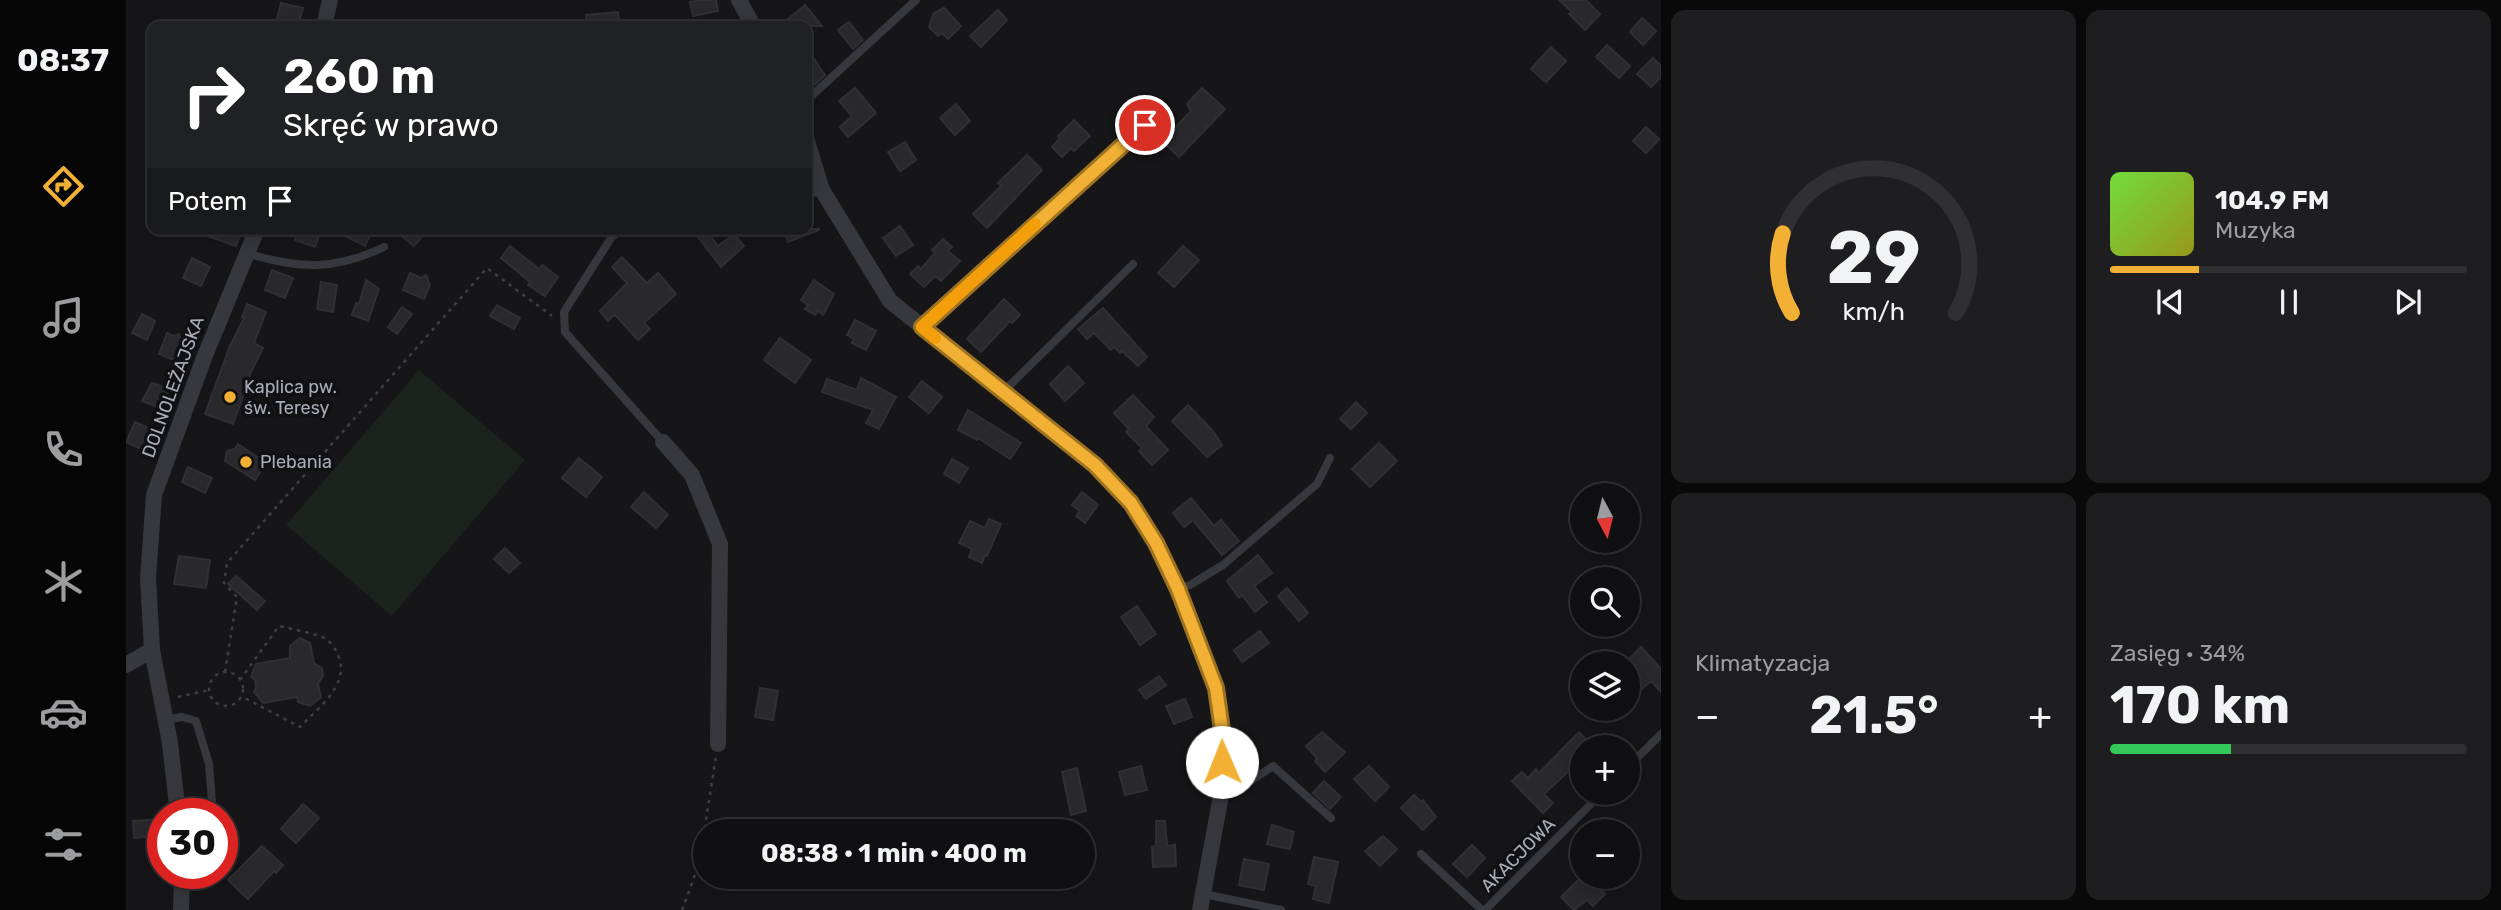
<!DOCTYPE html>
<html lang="pl">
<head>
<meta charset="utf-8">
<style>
	body { margin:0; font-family:Rubik,sans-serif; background:#1e1e20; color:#f1f3f6; height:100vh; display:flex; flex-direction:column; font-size:26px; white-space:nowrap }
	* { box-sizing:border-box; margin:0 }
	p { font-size:23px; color:#9c9d9f }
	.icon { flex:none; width:38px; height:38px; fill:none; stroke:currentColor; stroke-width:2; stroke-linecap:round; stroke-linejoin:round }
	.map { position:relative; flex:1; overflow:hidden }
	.details { display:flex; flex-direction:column; gap:10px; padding:10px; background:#09090a; width:840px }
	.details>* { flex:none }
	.top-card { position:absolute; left:21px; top:21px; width:665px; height:214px; border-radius:14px; box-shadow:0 4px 18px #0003,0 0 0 2px #303032; background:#202124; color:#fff; overflow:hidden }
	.needle { width:46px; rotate:173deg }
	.controls { position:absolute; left:1444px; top:483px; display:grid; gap:14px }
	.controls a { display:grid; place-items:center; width:70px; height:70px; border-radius:50%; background:#101012; box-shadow:0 4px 18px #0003,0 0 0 2px #303032; font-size:35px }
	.speed { position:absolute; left:21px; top:798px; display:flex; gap:14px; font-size:35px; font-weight:700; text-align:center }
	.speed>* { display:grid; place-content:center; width:91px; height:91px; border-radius:50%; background:#101012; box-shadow:0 4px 18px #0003,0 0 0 2px #303032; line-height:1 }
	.speed .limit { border:10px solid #d22; background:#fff; color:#111 }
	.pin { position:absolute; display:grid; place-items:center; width:60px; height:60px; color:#fff; margin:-30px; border:4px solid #fff; border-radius:50%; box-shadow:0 2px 7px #0007 }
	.me { position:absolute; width:77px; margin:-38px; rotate:359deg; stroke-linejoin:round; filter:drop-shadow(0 0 5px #0008) }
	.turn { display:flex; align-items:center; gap:24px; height:147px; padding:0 21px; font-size:32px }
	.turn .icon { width:91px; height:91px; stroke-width:2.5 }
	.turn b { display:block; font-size:49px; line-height:60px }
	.then { display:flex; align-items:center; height:66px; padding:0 21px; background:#0003; gap:14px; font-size:26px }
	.big { font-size:52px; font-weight:700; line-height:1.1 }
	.details .card { flex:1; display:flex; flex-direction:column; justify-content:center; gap:10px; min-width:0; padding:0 24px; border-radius:14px; background:#1e1e20 }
	.details .dial { align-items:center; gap:0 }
	.dial svg { height:182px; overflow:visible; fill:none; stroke:#303032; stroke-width:7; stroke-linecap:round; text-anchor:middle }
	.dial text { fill:#f1f3f6; stroke:none }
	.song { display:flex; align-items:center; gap:21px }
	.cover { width:84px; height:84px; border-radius:10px; background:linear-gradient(135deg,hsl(100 70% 55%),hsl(60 70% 35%)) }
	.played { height:7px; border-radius:4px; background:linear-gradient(90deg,#f2b134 25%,#303032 25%) }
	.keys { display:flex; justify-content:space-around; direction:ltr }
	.heat { display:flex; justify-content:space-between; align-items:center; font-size:38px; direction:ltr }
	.charge { height:10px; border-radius:5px; background:linear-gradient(90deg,#34c759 34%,#303032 0) }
	.details .tiles { flex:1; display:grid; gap:10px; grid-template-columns:repeat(2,1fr) }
	.trip { position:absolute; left:567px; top:819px; width:402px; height:70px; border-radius:35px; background:#101012; box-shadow:0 4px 18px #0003,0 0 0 2px #303032; font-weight:700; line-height:70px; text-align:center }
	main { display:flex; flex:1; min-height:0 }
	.dock { display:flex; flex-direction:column; width:126px; justify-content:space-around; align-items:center; background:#060607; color:#9c9d9f }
	.dock .icon { width:49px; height:49px }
	.dock .active { color:#f2b134 }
	.dock b { font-size:32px; color:#f1f3f6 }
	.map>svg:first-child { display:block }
	.green { fill:#1c231d }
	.building { fill:#29292c; stroke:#303034; stroke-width:2 }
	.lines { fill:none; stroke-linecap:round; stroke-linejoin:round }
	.path { stroke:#3d3f44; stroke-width:2.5; stroke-dasharray:3.5 5; stroke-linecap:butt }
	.lane { stroke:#37383d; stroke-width:8 }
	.street { stroke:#37383d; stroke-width:16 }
	.route-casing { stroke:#9d7322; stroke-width:18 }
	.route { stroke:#f2b134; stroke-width:12 }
	.slow { stroke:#f59e0b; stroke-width:12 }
	.poi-dot { fill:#f2b134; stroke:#111113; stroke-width:2.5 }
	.labels { text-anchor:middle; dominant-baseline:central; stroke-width:7; stroke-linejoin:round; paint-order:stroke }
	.street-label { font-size:18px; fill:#a8adb8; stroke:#111113 }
	.poi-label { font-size:18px; fill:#a8adb8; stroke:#111113; text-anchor:start }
</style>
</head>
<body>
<main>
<nav class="dock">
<b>08:37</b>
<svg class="icon active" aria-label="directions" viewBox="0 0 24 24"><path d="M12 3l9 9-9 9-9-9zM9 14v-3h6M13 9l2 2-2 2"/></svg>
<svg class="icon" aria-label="music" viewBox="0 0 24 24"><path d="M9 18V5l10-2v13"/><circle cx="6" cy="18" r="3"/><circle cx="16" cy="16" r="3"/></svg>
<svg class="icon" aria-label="phone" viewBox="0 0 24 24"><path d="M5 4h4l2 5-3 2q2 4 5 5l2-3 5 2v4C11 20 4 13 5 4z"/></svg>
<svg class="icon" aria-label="climate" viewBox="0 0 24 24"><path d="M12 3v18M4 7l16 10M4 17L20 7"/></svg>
<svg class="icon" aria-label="car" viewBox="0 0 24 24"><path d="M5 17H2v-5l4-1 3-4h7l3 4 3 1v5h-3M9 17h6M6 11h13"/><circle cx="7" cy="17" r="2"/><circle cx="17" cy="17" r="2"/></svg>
<svg class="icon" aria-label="filters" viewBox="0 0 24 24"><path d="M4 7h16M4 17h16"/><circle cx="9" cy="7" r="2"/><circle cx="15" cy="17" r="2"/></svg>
</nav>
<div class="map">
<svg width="1535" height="910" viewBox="0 0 1535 910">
	<rect width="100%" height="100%" fill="#161618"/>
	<path class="green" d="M293,370L399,460L266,616L160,525Z"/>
	<g class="building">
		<path d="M574,0H590L592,11L567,16L564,2Z"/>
		<path d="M1433,0H1460L1474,14L1459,30L1443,14L1446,12Z"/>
		<path d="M155,3L177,8L172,26L150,23Z"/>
		<path d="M679,5L696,26H666L661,20Z"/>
		<path d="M818,8L835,26L822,39L816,33L812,36L803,27L808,13Z"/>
		<path d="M872,10L881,20L855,47L844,36Z"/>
		<path d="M492,12L493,23L461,26L460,15Z"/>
		<path d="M1516,18L1530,31L1517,45L1504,32Z"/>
		<path d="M723,22L737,40L727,49L712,30Z"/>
		<path d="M1481,45L1504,66L1493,78L1470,57Z"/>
		<path d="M1425,47L1440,61L1420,82L1405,69Z"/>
		<path d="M1527,58L1535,66V77L1525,87L1511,74Z"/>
		<path d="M689,60L699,75L686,87L681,80V66Z"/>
		<path d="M729,88L750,113L722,137L714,127L726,116L713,101Z"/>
		<path d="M1076,88L1099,109L1053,157L1036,141L1065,111L1061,104Z"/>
		<path d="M830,104L844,121L829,135L814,118Z"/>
		<path d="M948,120L964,136L948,151L945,148L936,157L926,147L934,138L932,136Z"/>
		<path d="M1520,127L1533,139L1520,153L1507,141Z"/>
		<path d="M779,142L790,160L774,171L762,152Z"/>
		<path d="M901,155L916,170L861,228L847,214L875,186L872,183Z"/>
		<path d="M774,226L787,245L770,256L757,238Z"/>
		<path d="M67,229H116L110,246L67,231Z"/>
		<path d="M173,229H196L189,247L169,240Z"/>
		<path d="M205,229H237L245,233L239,246Z"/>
		<path d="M267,229H302L288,246Z"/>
		<path d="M566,229H580L592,246L608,234L618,246L595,267Z"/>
		<path d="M657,229H693V230L662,242Z"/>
		<path d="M817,239L826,247L822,251L834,261L815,281L809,276L798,287L784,274L792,266L795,269L809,253L806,250Z"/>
		<path d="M384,246L413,269L416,265L432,277L419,296L402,285L404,282L375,258Z"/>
		<path d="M1057,246L1073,260L1048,287L1032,273Z"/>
		<path d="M496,257L521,283L532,273L550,294L518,323L524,329L512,340L491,317L488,315L482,321L474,311L501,283L486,267Z"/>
		<path d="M66,258L84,267L75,286L57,278Z"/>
		<path d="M146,270L167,278L159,298L139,290Z"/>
		<path d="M284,273L295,278L300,275L304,285L298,299L277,290Z"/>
		<path d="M240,280L253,289L242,321L226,315L230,303L233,304Z"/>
		<path d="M688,280L708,294L697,315L692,311L689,315L679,309L682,305L675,300Z"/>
		<path d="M195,282L211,285L207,312L191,309Z"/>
		<path d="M878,299L894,315L886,323L884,321L855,352L841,339Z"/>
		<path d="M121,304L140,312L128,343L137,348L123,376L124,377L107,424L79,414L104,346L118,318L116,317Z"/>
		<path d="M371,305L394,318L388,329L364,316Z"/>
		<path d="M276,307L286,314L271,334L262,327Z"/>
		<path d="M977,308L1021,357L1012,366L996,351L994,353L988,347L985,350L968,333L961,339L952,329Z"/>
		<path d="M16,314L29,321L21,340L6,333Z"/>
		<path d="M729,320L750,331L740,350L726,343L728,339L721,335Z"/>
		<path d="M41,333L48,336L53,334L55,339L61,341L52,362L33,354Z"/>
		<path d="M654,338L685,360L669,383L638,360Z"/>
		<path d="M942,366L958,383L939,401L924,384Z"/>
		<path d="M735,378L770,397L753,429L740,423L747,410L696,392L701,379L731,390Z"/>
		<path d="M796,381L816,397L803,413L783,397Z"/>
		<path d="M26,383L43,389L36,409L16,401Z"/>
		<path d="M1007,395L1028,417L1020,426L1042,450L1026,465L1013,451L1016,448L1000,432L1003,429L988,413Z"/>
		<path d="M1230,402L1241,413L1225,429L1214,419Z"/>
		<path d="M1062,405L1087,431L1096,445L1081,457L1046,421Z"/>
		<path d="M842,410L895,443L884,459L852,438L851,440L832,430Z"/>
		<path d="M9,422L29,431L19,451L0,442Z"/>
		<path d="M1253,443L1271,461L1244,487L1226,469Z"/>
		<path d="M112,444L140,463L129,480L99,461L101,451L109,449Z"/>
		<path d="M453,458L476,477L460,497L436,478Z"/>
		<path d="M826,459L842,468L833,483L818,474Z"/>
		<path d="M62,467L86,478L79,493L56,482Z"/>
		<path d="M518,492L542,515L530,528L505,507Z"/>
		<path d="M956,492L972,505L959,523L950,516L954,511L946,505Z"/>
		<path d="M1065,498L1088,526L1095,520L1113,541L1096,555L1067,520L1058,527L1047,513Z"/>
		<path d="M863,519L875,524L861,556L859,555L856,563L843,557L846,549L833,543L844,521L859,528Z"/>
		<path d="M379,548L394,563L383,573L368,559Z"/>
		<path d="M1132,555L1146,573L1128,586L1141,602L1129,612L1116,595L1113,598L1101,581Z"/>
		<path d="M53,556L84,560L80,588L48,584Z"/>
		<path d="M110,576L139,601L131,610L102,584Z"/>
		<path d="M1161,588L1182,613L1173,621L1152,596Z"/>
		<path d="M1011,606L1030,634L1014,645L995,617Z"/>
		<path d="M1134,631L1143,643L1116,662L1108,650Z"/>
		<path d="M174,638L184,643L188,663L196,668L197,676L192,684L195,697L184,706L172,702L171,697L137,703L128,692L130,687L129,680L125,677L130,664L164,658V646Z"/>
		<path d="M1515,647L1535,669V692L1525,681L1513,691L1502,679V660Z"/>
		<path d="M1033,676L1040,685L1020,699L1013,690Z"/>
		<path d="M634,688L652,691L647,720L629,717Z"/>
		<path d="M1059,699L1066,717L1048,724L1040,706Z"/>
		<path d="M1196,732L1219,752L1199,772L1189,761L1191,758L1180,746Z"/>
		<path d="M1453,732L1467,747H1456V764L1449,771L1446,768L1418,794L1427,803L1417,813L1386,781L1396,772L1402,778L1410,769L1413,773Z"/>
		<path d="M1015,766L1021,790L999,795L993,772Z"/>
		<path d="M1243,766L1263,787L1249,801L1228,779Z"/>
		<path d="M951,768L960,811L945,815L936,772Z"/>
		<path d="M1198,781L1215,797L1204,809L1187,793Z"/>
		<path d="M1288,795L1295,802L1297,800L1310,817L1297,830L1275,808Z"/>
		<path d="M177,804L193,818L170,843L155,829Z"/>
		<path d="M36,819L37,835L8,838L7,821Z"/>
		<path d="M1030,821H1039L1041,846L1049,845L1050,866L1027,867L1026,847L1030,846Z"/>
		<path d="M1146,825L1168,832L1164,849L1141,844Z"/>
		<path d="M1257,836L1271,849L1254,866L1239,851Z"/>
		<path d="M1346,845L1359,858L1341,877L1327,864Z"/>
		<path d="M136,846L157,865L150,873L148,871L122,899L102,880Z"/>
		<path d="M1188,857L1212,862L1203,903L1187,899L1190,886L1182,884Z"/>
		<path d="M1118,859L1143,864L1138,890L1113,885Z"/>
		<path d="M1456,876L1461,877L1479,894L1467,906L1461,900L1448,910L1435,897Z"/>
	</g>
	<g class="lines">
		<g class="path">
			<path d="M99,672L111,597L98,583L101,563L361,268L426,316"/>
			<circle cx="100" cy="689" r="17"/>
			<path d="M114,680L153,626C165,629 189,633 200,639C207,644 212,653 214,661C221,687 190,710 174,727L115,696"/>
			<path d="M52,697L83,690"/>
			<path d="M556,910L573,864L590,756"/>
		</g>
		<g class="lane">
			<path d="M681,100L790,0"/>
			<path d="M681,195L696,190"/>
			<path d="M495,229L485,238L438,312L439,332L537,442"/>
			<path d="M120,253C173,269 207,271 258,247"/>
			<path d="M795,327L1019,125"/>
			<path d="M877,392L1007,264"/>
			<path d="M1052,589L1064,585L1097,565L1191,484L1204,458"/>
			<path d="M39,720L56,717L70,721L83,764L87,814"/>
			<path d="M1502,767L1535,734"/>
			<path d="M1095,786L1119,785L1147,766L1205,818"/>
			<path d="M1295,854L1356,910"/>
			<path d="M1078,894L1155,910"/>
			<path d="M1359,910L1476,793"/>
		</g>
		<g class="street">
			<path d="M613,0L627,26"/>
			<path d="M198,26L204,0"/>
			<path d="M681,141L696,190L764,301L969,465L1005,503L1030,543L1063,616L1090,688L1097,737L1094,801L1074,910"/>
			<path d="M537,442L566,475L594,544L592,744"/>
			<path d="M0,665L26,650"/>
			<path d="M52,814L44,743L26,650L22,578L28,495L78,358L131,229"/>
			<path d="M55,910L56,873"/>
		</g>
	</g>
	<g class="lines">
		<defs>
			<path id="route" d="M1019,125L796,327L969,465L1005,503L1030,543L1052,589L1090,688L1097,737L1096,762"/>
		</defs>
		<use href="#route" class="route-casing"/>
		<use href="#route" class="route"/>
		<path class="slow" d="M809,338L796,327L909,224"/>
	</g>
	<g class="poi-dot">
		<circle cx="104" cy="397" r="7"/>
		<circle cx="120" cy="462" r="7"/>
	</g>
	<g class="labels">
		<g class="street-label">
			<text transform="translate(47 387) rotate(-70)">DOLNOLEŻAJSKA</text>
			<text transform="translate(1392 855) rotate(-45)">AKACJOWA</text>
		</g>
		<g class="poi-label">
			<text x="118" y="387">Kaplica pw.<tspan x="118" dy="21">św. Teresy</tspan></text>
			<text x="134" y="462">Plebania</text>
		</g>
	</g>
</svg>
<div class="controls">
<a><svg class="needle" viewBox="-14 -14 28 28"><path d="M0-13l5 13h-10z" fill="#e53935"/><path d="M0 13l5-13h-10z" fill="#9c9d9f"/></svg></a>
<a><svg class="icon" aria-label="search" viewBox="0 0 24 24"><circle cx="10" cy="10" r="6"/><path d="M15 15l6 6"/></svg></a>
<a><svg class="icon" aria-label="layers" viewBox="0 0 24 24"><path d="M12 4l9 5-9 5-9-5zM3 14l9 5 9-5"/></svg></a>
<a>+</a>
<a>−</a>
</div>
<div class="speed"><div class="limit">30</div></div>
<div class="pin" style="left:1019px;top:125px;background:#d93025"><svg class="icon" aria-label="arrive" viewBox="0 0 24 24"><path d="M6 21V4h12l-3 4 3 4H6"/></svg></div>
<svg class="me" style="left:1096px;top:762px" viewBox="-20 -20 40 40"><circle r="19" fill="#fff"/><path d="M0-13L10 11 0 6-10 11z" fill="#f2b134"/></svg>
<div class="trip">08:38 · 1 min · 400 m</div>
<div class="top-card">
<div class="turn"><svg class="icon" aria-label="right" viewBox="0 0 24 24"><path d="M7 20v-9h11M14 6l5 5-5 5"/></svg><div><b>260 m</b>Skręć w prawo</div></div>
<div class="then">Potem<svg class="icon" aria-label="arrive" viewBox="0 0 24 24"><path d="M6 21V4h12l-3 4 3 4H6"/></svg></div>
</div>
</div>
<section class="details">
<div class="tiles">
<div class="card dial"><svg viewBox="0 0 100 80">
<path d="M14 69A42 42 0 1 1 86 69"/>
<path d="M14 69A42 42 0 0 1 10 34" stroke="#f2b134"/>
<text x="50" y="56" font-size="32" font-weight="700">29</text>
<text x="50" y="72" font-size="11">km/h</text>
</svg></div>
<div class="card">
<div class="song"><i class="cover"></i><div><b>104.9 FM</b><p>Muzyka</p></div></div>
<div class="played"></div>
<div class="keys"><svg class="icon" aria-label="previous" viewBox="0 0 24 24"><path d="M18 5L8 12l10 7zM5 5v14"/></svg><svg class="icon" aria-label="pause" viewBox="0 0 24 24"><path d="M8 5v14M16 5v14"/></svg><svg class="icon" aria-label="next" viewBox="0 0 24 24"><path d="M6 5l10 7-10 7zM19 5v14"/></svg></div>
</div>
<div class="card"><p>Klimatyzacja</p>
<div class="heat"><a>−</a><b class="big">21.5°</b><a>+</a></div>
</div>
<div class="card"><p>Zasięg · 34%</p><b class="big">170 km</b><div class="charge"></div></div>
</div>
</section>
</main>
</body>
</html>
